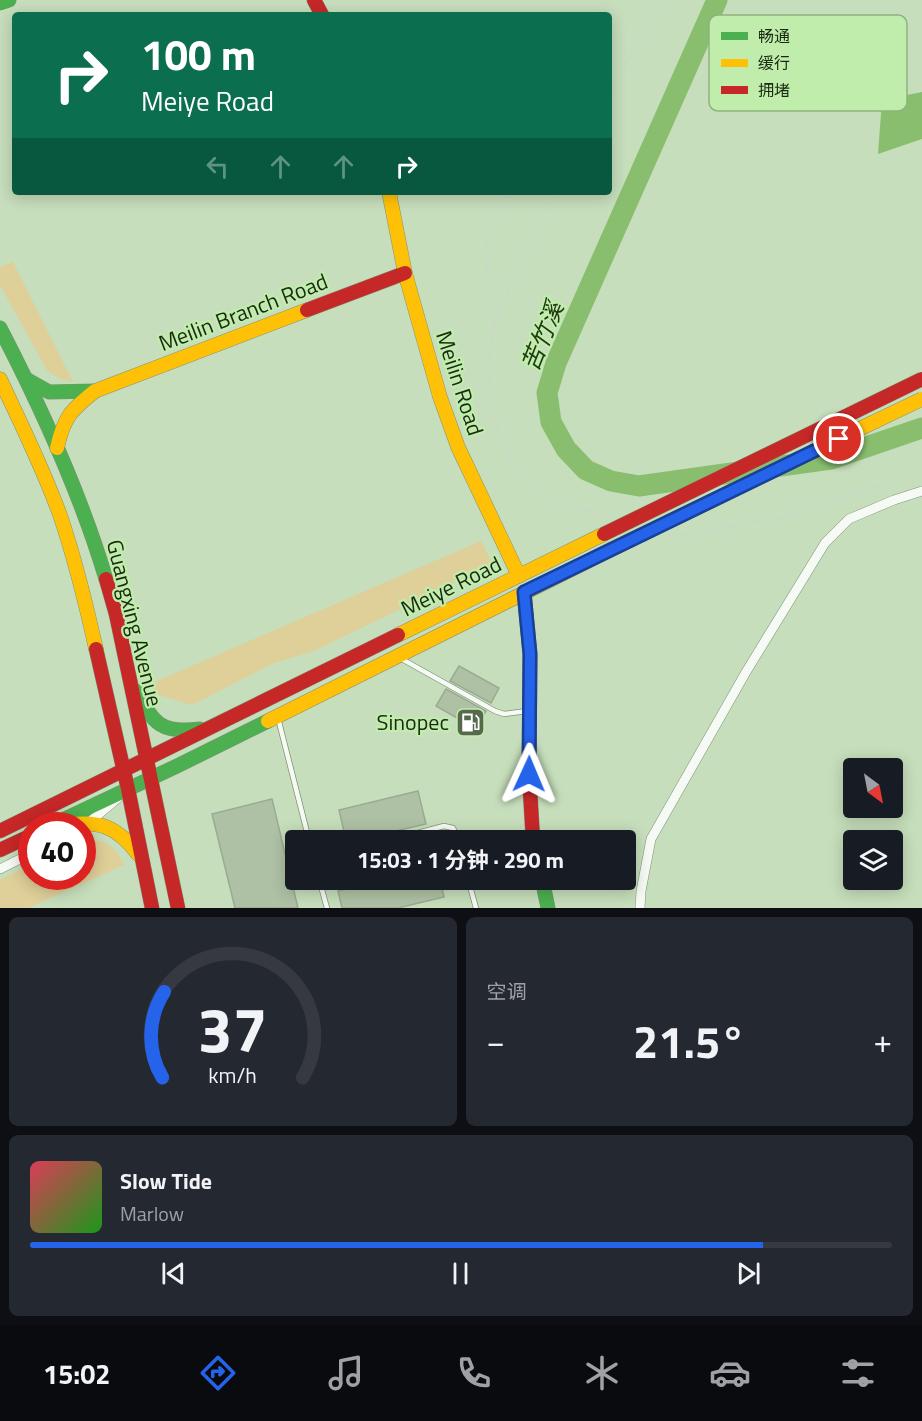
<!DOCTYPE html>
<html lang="zh">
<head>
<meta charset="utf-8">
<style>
	body { margin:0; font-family:"Titillium Web","Noto Sans SC",sans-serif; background:#242831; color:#f1f3f6; height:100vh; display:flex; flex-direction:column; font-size:22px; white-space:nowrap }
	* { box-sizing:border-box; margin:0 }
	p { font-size:20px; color:#9ea1a6 }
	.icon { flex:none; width:33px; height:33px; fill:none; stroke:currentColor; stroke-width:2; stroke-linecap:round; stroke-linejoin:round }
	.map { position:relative; height:908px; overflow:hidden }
	.drawer { display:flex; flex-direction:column; gap:9px; padding:9px; background:#0d0f14; flex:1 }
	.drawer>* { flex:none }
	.hud { position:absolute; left:12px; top:12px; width:600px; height:183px; border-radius:6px; box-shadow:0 3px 15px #0003; background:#0b6e4f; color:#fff; overflow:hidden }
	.needle { width:39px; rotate:148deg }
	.buttons { position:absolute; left:843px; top:758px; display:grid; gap:12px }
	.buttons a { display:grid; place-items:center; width:60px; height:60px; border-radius:6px; background:#171b24; box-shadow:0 3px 15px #0003; font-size:30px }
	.speed { position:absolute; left:18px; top:812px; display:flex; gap:12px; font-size:30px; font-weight:700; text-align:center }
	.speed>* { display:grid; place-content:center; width:78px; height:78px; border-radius:50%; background:#171b24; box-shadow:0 3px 15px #0003; line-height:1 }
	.speed .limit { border:9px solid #d22; background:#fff; color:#111 }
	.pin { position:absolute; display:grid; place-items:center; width:51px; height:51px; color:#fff; margin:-26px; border:3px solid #fff; border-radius:50%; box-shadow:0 2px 6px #0007 }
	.me { position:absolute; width:66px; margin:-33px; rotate:1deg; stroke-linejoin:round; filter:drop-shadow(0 0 4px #0008) }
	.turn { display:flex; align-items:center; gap:21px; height:126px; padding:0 30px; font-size:27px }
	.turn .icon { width:78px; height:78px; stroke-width:2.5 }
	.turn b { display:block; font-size:42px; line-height:51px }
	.lanes { display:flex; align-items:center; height:57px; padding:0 30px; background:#0003; justify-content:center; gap:30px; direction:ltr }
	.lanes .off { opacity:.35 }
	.big { font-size:45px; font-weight:700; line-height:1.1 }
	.drawer .card { flex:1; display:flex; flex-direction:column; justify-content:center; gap:9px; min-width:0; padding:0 21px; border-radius:9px; background:#242831 }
	.drawer .dial { align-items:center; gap:0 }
	.dial svg { height:156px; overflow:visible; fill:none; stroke:#363941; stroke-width:7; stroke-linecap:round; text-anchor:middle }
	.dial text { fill:#f1f3f6; stroke:none }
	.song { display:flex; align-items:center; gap:18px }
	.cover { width:72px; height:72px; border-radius:9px; background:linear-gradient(135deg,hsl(350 70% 55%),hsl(120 70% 35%)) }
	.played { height:6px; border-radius:3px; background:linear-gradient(90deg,#2563eb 85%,#363941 85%) }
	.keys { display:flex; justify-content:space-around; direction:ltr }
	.heat { display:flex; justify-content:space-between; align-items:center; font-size:33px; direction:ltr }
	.drawer .tiles { flex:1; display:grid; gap:9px; grid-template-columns:1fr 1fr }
	.card:last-child { grid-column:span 2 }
	.trip { position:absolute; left:285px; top:830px; width:351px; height:60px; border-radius:6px; background:#171b24; box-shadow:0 3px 15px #0003; font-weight:700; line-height:60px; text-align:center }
	.tabs { display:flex; height:96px; justify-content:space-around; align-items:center; background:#090b0e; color:#9ea1a6 }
	.tabs .icon { width:42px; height:42px }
	.tabs .selected { color:#2563eb }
	.tabs b { font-size:27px; color:#f1f3f6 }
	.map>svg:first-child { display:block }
	.green { fill:#dfcf99 }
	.water { fill:#8abe6f }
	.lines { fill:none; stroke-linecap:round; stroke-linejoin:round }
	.river { stroke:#8abe6f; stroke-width:21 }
	.building { fill:#aec1a5; stroke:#99ab91; stroke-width:1.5 }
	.lane-casing { stroke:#819377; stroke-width:6 }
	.street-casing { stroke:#819377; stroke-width:10 }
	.fast-casing { stroke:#819377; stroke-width:15 }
	.slow-casing { stroke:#819377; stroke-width:15 }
	.jam-casing { stroke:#819377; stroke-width:15 }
	.path { stroke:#cdd4c9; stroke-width:2; stroke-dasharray:3 3; stroke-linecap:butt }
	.lane { stroke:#f6faf5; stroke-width:4.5 }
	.street { stroke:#f6faf5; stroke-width:9 }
	.fast { stroke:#4caf50; stroke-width:14 }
	.slow { stroke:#ffc107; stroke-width:14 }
	.jam { stroke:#c62828; stroke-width:14 }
	.fast-bridge-casing { stroke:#819377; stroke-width:15; stroke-linecap:butt }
	.slow-bridge-casing { stroke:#819377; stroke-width:15; stroke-linecap:butt }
	.jam-bridge-casing { stroke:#819377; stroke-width:15; stroke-linecap:butt }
	.fast-bridge { stroke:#4caf50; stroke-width:14 }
	.slow-bridge { stroke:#ffc107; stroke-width:14 }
	.jam-bridge { stroke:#c62828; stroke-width:14 }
	.route-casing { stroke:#184099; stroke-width:15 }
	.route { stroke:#2563eb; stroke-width:10 }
	.labels { text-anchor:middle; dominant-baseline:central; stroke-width:4.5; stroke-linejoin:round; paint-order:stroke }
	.street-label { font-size:22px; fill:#192a11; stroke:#c1edac }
	.poi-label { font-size:22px; fill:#192a11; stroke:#c1edac; text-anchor:end }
	.water-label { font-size:24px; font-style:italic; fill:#1f3911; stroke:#c1edac }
	.key { fill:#c1edac; stroke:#8fb27e; stroke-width:1.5 }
	.key-label { font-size:16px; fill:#192a11 }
</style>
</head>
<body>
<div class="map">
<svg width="922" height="908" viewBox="0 0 922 908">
	<rect width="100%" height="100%" fill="#c6debb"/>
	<g class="green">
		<path d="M13,262L73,382L60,379L47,370L0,285V267Z"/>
		<path d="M481,541L493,564L314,651L274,663L192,705L156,694L150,684Z"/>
		<path d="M83,839C108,840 112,843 124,865L28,908H0V880L31,864L32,876H82Z"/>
	</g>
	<path class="water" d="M922,92V139L878,154L882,100Z"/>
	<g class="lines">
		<path class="river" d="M717,0L556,363L547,393L551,422L566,449L586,470L611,481L639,486L831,459L922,428"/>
	</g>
	<g class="building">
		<path d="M459,666L499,688L491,703L450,681Z"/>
		<path d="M446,689L486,711L476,729L436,706Z"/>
		<path d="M418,791L426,824L357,840H346L339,810Z"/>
		<path d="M272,799L298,908H235L212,814Z"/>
		<path d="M389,879H440L444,897L398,908H342L338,891Z"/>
	</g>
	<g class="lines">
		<defs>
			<g id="lane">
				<path d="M400,658L495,711L504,714L527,711"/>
				<path d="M278,718L309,840"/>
				<path d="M391,840L444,826L453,828L459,840"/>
				<path d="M319,879L327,908"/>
				<path d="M468,879L476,908"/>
			</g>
			<g id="street">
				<path d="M87,824L118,798"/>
				<path d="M0,869L32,853"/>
				<path d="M640,908L641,891L651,839L746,672L825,543L849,519L894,500L922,491"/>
			</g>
			<g id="fast">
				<path d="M0,3L9,0"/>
				<path d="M0,328C42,409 80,492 106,579"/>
				<path d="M26,379L49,392L95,391"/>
				<path d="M136,691C153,724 162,734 200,729"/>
				<path d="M52,825L177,766L268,721"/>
				<path d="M542,879L548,908"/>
			</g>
			<g id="slow">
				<path d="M389,192L405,273L440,397L458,447L519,576"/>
				<path d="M0,379C21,424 43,468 60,515C75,559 86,604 96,649"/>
				<path d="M57,448C64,417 71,410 95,391L307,310"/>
				<path d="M398,635L604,534"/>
				<path d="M268,721L610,550"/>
				<path d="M63,825C98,820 116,825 138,854"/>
			</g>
			<g id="jam">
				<path d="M314,0L322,15"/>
				<path d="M307,310L405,273"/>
				<path d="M106,579L116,614L178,908"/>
				<path d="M524,592L530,654L529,774L533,840"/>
				<path d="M96,649L128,789L152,908"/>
				<path d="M0,831L398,635"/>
				<path d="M0,850L32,835"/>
			</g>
		</defs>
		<use href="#lane" class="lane-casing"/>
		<use href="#street" class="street-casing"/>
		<use href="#fast" class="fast-casing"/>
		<use href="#slow" class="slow-casing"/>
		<use href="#jam" class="jam-casing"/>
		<g class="path">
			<path d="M609,96L662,0"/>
			<path d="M556,192L524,251L495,324L488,359L491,412L511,462L546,499L609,517"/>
			<path d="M495,324L488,313L487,240L491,228L508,192"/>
			<path d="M669,535L674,537L780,518L880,486L890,489"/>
		</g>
		<use href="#lane" class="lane"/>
		<use href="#street" class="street"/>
		<use href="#fast" class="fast"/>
		<use href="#slow" class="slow"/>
		<use href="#jam" class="jam"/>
		<defs>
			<path id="fast-bridge" d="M610,550L853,432"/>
			<path id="slow-bridge" d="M853,432L922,399"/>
			<path id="jam-bridge" d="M604,534L922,379"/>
		</defs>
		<use href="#fast-bridge" class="fast-bridge-casing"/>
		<use href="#slow-bridge" class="slow-bridge-casing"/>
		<use href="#jam-bridge" class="jam-bridge-casing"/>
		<use href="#fast-bridge" class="fast-bridge"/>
		<use href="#slow-bridge" class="slow-bridge"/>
		<use href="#jam-bridge" class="jam-bridge"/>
	</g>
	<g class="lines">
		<defs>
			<path id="route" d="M529,774L530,654L524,592L839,439"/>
		</defs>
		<use href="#route" class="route-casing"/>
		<use href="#route" class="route"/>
	</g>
	<defs>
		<symbol id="fuel-square" viewBox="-11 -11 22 22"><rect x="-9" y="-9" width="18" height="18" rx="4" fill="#56694c" stroke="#c1edac"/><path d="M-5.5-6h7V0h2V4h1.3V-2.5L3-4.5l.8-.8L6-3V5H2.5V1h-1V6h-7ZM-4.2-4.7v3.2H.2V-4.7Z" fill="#fff"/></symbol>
	</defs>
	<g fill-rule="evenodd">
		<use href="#fuel-square" x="454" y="706" width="33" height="33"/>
	</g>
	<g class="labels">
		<g class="street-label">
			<text transform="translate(243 312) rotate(-21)">Meilin Branch Road</text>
			<text transform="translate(460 383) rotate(72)">Meilin Road</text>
			<text transform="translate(451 586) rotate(-26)">Meiye Road</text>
			<text transform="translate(135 623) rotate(76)">Guangxing Avenue</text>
		</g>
		<g class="poi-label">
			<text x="449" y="722">Sinopec</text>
		</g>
		<g class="water-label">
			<text transform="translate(542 336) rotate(-68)">苦竹溪</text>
		</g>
	</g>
	<rect x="709" y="15" width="198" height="96" rx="9" class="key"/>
	<rect x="721" y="32" width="27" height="8" fill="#4caf50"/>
	<rect x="721" y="59" width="27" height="8" fill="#ffc107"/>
	<rect x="721" y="86" width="27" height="8" fill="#c62828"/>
	<g class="key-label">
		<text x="758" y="42">畅通</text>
		<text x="758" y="69">缓行</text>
		<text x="758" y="96">拥堵</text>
	</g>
</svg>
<div class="buttons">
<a><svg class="needle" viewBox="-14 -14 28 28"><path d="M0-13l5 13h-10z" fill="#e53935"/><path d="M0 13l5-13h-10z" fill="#9ea1a6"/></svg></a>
<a><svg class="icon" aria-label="layers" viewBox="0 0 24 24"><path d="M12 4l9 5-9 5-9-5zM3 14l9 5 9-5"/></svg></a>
</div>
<div class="speed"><div class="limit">40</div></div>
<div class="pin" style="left:839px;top:439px;background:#d93025"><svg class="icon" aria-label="arrive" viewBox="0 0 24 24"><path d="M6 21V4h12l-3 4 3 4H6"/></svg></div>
<svg class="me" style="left:529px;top:774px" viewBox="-20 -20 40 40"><path d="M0-17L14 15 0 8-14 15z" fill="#2563eb" stroke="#fff" stroke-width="4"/></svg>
<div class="trip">15:03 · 1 分钟 · 290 m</div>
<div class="hud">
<div class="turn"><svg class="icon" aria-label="right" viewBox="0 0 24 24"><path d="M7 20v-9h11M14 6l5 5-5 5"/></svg><div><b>100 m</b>Meiye Road</div></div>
<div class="lanes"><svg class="icon off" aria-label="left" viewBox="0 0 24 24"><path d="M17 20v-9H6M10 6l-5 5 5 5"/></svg><svg class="icon off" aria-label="ahead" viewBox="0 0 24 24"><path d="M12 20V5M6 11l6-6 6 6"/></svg><svg class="icon off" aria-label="ahead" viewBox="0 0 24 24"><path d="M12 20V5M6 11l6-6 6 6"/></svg><svg class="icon" aria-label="right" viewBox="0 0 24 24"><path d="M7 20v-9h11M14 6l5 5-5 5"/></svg></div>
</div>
</div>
<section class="drawer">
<div class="tiles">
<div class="card dial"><svg viewBox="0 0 100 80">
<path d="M14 69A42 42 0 1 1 86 69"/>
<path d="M14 69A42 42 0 0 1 15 25" stroke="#2563eb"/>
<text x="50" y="56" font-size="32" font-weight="700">37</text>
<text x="50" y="72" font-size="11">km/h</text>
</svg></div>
<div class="card"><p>空调</p>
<div class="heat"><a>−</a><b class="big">21.5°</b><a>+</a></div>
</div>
<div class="card">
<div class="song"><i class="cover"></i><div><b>Slow Tide</b><p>Marlow</p></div></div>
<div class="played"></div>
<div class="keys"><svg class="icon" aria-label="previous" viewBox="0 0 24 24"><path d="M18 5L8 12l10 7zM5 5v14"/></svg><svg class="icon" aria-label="pause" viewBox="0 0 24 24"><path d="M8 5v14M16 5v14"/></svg><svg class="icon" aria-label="next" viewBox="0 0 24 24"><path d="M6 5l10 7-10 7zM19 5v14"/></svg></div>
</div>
</div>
</section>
<nav class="tabs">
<b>15:02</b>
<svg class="icon selected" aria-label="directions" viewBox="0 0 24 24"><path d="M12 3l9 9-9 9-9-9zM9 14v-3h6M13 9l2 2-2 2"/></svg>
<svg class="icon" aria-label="music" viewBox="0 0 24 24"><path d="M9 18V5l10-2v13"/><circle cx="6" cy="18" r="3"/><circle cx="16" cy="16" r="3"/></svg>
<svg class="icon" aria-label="phone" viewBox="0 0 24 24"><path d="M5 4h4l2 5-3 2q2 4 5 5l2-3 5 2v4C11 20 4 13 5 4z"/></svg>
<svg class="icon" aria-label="climate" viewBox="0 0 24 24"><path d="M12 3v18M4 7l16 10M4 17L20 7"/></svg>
<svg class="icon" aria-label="car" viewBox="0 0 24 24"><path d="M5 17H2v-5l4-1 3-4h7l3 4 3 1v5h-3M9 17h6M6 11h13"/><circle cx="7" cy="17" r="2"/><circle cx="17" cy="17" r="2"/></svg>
<svg class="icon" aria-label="filters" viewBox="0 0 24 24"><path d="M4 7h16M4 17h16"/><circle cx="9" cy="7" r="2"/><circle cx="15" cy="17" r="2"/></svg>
</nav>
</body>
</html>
